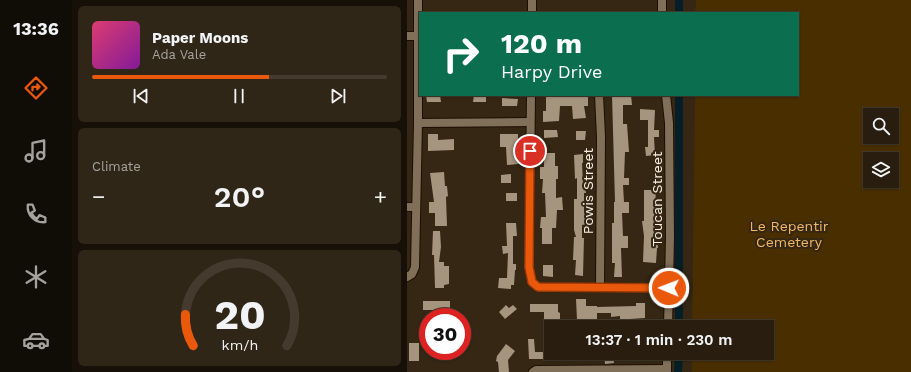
<!DOCTYPE html>
<html lang="en">
<head>
<meta charset="utf-8">
<style>
	body { margin:0; font-family:"Work Sans",sans-serif; background:#302617; color:#f1f3f6; height:100vh; display:flex; flex-direction:column; font-size:15px; white-space:nowrap }
	* { box-sizing:border-box; margin:0 }
	p { font-size:13px; color:#a5a29e }
	.icon { flex:none; width:22px; height:22px; fill:none; stroke:currentColor; stroke-width:2; stroke-linecap:round; stroke-linejoin:round }
	.map { position:relative; flex:1; overflow:hidden }
	.details { display:flex; flex-direction:column; gap:6px; padding:6px; background:#161008; width:335px }
	.details>* { flex:none }
	.top-card { position:absolute; left:12px; top:12px; width:380px; height:84px; border-radius:0px; box-shadow:0 1px 3px #0004,0 0 0 1px #443b2e; background:#0b6e4f; color:#fff; overflow:hidden }
	.fabs { position:absolute; left:456px; top:108px; display:grid; gap:8px }
	.fabs a { display:grid; place-items:center; width:36px; height:36px; border-radius:0px; background:#281d0e; box-shadow:0 1px 3px #0004,0 0 0 1px #443b2e; font-size:20px }
	.speed { position:absolute; left:12px; top:308px; display:flex; gap:8px; font-size:20px; font-weight:700; text-align:center }
	.speed>* { display:grid; place-content:center; width:52px; height:52px; border-radius:50%; background:#281d0e; box-shadow:0 1px 3px #0004,0 0 0 1px #443b2e; line-height:1 }
	.speed .limit { border:6px solid #d22; background:#fff; color:#111 }
	.pin { position:absolute; display:grid; place-items:center; width:34px; height:34px; color:#fff; margin:-17px; border:2px solid #fff; border-radius:50%; box-shadow:0 1px 4px #0007 }
	.me { position:absolute; width:44px; margin:-22px; rotate:271deg; stroke-linejoin:round; filter:drop-shadow(0 0 3px #0008) }
	.turn { display:flex; align-items:center; gap:14px; height:84px; padding:0 16px; font-size:18px }
	.turn .icon { width:52px; height:52px; stroke-width:2.5 }
	.turn b { display:block; font-size:28px; line-height:34px }
	.big { font-size:30px; font-weight:600; line-height:1.1 }
	.details .tile { flex:1; display:flex; flex-direction:column; justify-content:center; gap:6px; min-width:0; padding:0 14px; border-radius:6px; background:#302617 }
	.details .dial { align-items:center; gap:0 }
	.dial svg { height:104px; overflow:visible; fill:none; stroke:#443b2e; stroke-width:7; stroke-linecap:round; text-anchor:middle }
	.dial text { fill:#f1f3f6; stroke:none }
	.song { display:flex; align-items:center; gap:12px }
	.cover { width:48px; height:48px; border-radius:6px; background:linear-gradient(135deg,hsl(340 70% 55%),hsl(290 70% 35%)) }
	.played { height:4px; border-radius:2px; background:linear-gradient(90deg,#ea580c 60%,#443b2e 60%) }
	.keys { display:flex; justify-content:space-around; direction:ltr }
	.heat { display:flex; justify-content:space-between; align-items:center; font-size:22px; direction:ltr }
	.trip { position:absolute; left:137px; top:320px; width:230px; height:40px; border-radius:0px; background:#281d0e; box-shadow:0 1px 3px #0004,0 0 0 1px #443b2e; font-weight:600; line-height:40px; text-align:center }
	main { display:flex; flex:1; min-height:0 }
	.menu { display:flex; flex-direction:column; width:72px; justify-content:space-around; align-items:center; background:#100c06; color:#a5a29e }
	.menu .icon { width:28px; height:28px }
	.menu .current { color:#ea580c }
	.menu b { font-size:18px; color:#f1f3f6 }
	.map>svg:first-child { display:block }
	.green { fill:#492e00; fill-rule:evenodd }
	.lines { fill:none; stroke-linecap:round; stroke-linejoin:round }
	.canal { stroke:#041f27; stroke-width:8 }
	.building { fill:#a6957e }
	.minor-casing { stroke:#1d0f00; stroke-width:10 }
	.minor { stroke:#806f59; stroke-width:8 }
	.route-casing { stroke:#983908; stroke-width:10 }
	.route { stroke:#ea580c; stroke-width:7 }
	.labels { text-anchor:middle; dominant-baseline:central; stroke-width:4; stroke-linejoin:round; paint-order:stroke }
	.street-label { font-size:14px; fill:#f7eee1; stroke:#352713 }
	.park-label { font-size:14px; fill:#f2b865; stroke:#352713 }
</style>
</head>
<body>
<main>
<nav class="menu">
<b>13:36</b>
<svg class="icon current" aria-label="directions" viewBox="0 0 24 24"><path d="M12 3l9 9-9 9-9-9zM9 14v-3h6M13 9l2 2-2 2"/></svg>
<svg class="icon" aria-label="music" viewBox="0 0 24 24"><path d="M9 18V5l10-2v13"/><circle cx="6" cy="18" r="3"/><circle cx="16" cy="16" r="3"/></svg>
<svg class="icon" aria-label="phone" viewBox="0 0 24 24"><path d="M5 4h4l2 5-3 2q2 4 5 5l2-3 5 2v4C11 20 4 13 5 4z"/></svg>
<svg class="icon" aria-label="climate" viewBox="0 0 24 24"><path d="M12 3v18M4 7l16 10M4 17L20 7"/></svg>
<svg class="icon" aria-label="car" viewBox="0 0 24 24"><path d="M5 17H2v-5l4-1 3-4h7l3 4 3 1v5h-3M9 17h6M6 11h13"/><circle cx="7" cy="17" r="2"/><circle cx="17" cy="17" r="2"/></svg>
</nav>
<section class="details">
<div class="tile">
<div class="song"><i class="cover"></i><div><b>Paper Moons</b><p>Ada Vale</p></div></div>
<div class="played"></div>
<div class="keys"><svg class="icon" aria-label="previous" viewBox="0 0 24 24"><path d="M18 5L8 12l10 7zM5 5v14"/></svg><svg class="icon" aria-label="pause" viewBox="0 0 24 24"><path d="M8 5v14M16 5v14"/></svg><svg class="icon" aria-label="next" viewBox="0 0 24 24"><path d="M6 5l10 7-10 7zM19 5v14"/></svg></div>
</div>
<div class="tile"><p>Climate</p>
<div class="heat"><a>−</a><b class="big">20°</b><a>+</a></div>
</div>
<div class="tile dial"><svg viewBox="0 0 100 80">
<path d="M14 69A42 42 0 1 1 86 69"/>
<path d="M14 69A42 42 0 0 1 8 45" stroke="#ea580c"/>
<text x="50" y="56" font-size="32" font-weight="700">20</text>
<text x="50" y="72" font-size="11">km/h</text>
</svg></div>
</section>
<div class="map">
<svg width="504" height="372" viewBox="0 0 504 372">
	<rect width="100%" height="100%" fill="#352713"/>
	<path class="green" d="M289,0H504V372H285V353H360V327H285L288,95H391V13H288ZM463,115H485V137H463ZM463,159H485V181H463Z"/>
	<g class="lines">
		<g class="canal">
			<path d="M272,13V0"/>
			<path d="M272,327V95"/>
			<path d="M271,372L272,353"/>
		</g>
	</g>
	<g class="building">
		<path d="M19,95H33L34,102H20Z"/>
		<path d="M67,95H79V102H66Z"/>
		<path d="M139,95H181V106H177L179,118L166,119L165,106H153L152,121L136,122V111H139Z"/>
		<path d="M205,95H224L225,105H216V124H220L222,152H218L217,178H222V185H216L217,202H222V213H215L216,236H221V248H214L215,277H207L208,263H205V223H207V202H208Z"/>
		<path d="M95,98L111,99L110,106H95Z"/>
		<path d="M233,109L248,110L247,130H252V137H247L248,155L239,156L238,147H241V120H233Z"/>
		<path d="M137,130H150L151,137L137,138Z"/>
		<path d="M169,131H179L178,140H169Z"/>
		<path d="M21,134H31V140L47,139V150L21,151Z"/>
		<path d="M93,134H111V147H109L111,164L100,165L99,147H93Z"/>
		<path d="M137,153H148V166H151V179H149V198L155,197L156,210H150L149,228H145V244H135V228H133L134,217H139L138,193H135L136,179H133V167H137Z"/>
		<path d="M176,154V163H175L176,184H178L179,193H177V212L180,224L175,225V238H177L176,276L168,275L169,260H166L167,237H169L167,230V199H170V178L168,179L167,155Z"/>
		<path d="M37,172L38,186H40L41,196L39,197L40,226H28V213H22V202H27L23,173Z"/>
		<path d="M104,174V183H94V175Z"/>
		<path d="M237,190H249L247,224H249L251,248H250L249,263L236,262L237,236L235,221H237Z"/>
		<rect x="99" y="193" width="11" height="8"/>
		<path d="M99,223H109L110,236H106V264H109V270H108L107,285H104V289L91,288L92,278H100L101,253L96,254L95,246H100Z"/>
		<path d="M26,231H33L34,247L32,262H37V266H42V284L37,285V288H28L27,255H25Z"/>
		<path d="M136,265H146V277L136,276Z"/>
		<path d="M169,299H179V306H190V307L229,306V303H238V318L223,319V327H213V316L204,317V313H190V322H183V320H170Z"/>
		<rect x="16" y="301" width="27" height="9"/>
		<path d="M123,304H151V312L153,313V324L143,323V326H137V312H123Z"/>
		<path d="M99,305L102,308L106,305L110,309L98,319L92,312Z"/>
		<path d="M121,339H127L128,352H137V359H122Z"/>
		<rect x="2" y="343" width="10" height="18"/>
		<path d="M99,344L108,351L101,360L102,372H92L91,362L89,361L90,356Z"/>
		<path d="M197,353H206L207,363L198,364Z"/>
		<rect x="218" y="353" width="29" height="7"/>
	</g>
	<g class="lines">
		<defs>
			<g id="minor">
				<path d="M255,0V13"/>
				<path d="M125,13V0"/>
				<path d="M0,36H11"/>
				<path d="M124,95L122,267L125,282L131,287L262,288"/>
				<path d="M192,95L194,137L193,287"/>
				<path d="M259,95L262,123L263,237L261,327"/>
				<path d="M11,123L123,122"/>
				<path d="M0,207H9"/>
				<path d="M0,277L5,274L8,267L11,123V0"/>
				<path d="M126,372L129,370L260,369"/>
				<path d="M260,372V353"/>
			</g>
		</defs>
		<use href="#minor" class="minor-casing"/>
		<use href="#minor" class="minor"/>
	</g>
	<g class="lines">
		<defs>
			<path id="route" d="M123,151L122,267L125,282L131,287L262,288"/>
		</defs>
		<use href="#route" class="route-casing"/>
		<use href="#route" class="route"/>
	</g>
	<g class="labels">
		<g class="street-label">
			<text transform="translate(181 191) rotate(-90)">Powis Street</text>
			<text transform="translate(250 199) rotate(-90)">Toucan Street</text>
		</g>
		<g class="park-label">
			<text x="382" y="226">Le Repentir<tspan x="382" dy="16">Cemetery</tspan></text>
		</g>
	</g>
</svg>
<div class="fabs">
<a><svg class="icon" aria-label="search" viewBox="0 0 24 24"><circle cx="10" cy="10" r="6"/><path d="M15 15l6 6"/></svg></a>
<a><svg class="icon" aria-label="layers" viewBox="0 0 24 24"><path d="M12 4l9 5-9 5-9-5zM3 14l9 5 9-5"/></svg></a>
</div>
<div class="speed"><div class="limit">30</div></div>
<div class="pin" style="left:123px;top:151px;background:#d93025"><svg class="icon" aria-label="arrive" viewBox="0 0 24 24"><path d="M6 21V4h12l-3 4 3 4H6"/></svg></div>
<svg class="me" style="left:262px;top:288px" viewBox="-20 -20 40 40"><circle r="17" fill="#ea580c" stroke="#fff" stroke-width="3"/><path d="M0-11L8 9 0 5-8 9z" fill="#fff"/></svg>
<div class="trip">13:37 · 1 min · 230 m</div>
<div class="top-card">
<div class="turn"><svg class="icon" aria-label="right" viewBox="0 0 24 24"><path d="M7 20v-9h11M14 6l5 5-5 5"/></svg><div><b>120 m</b>Harpy Drive</div></div>
</div>
</div>
</main>
</body>
</html>
